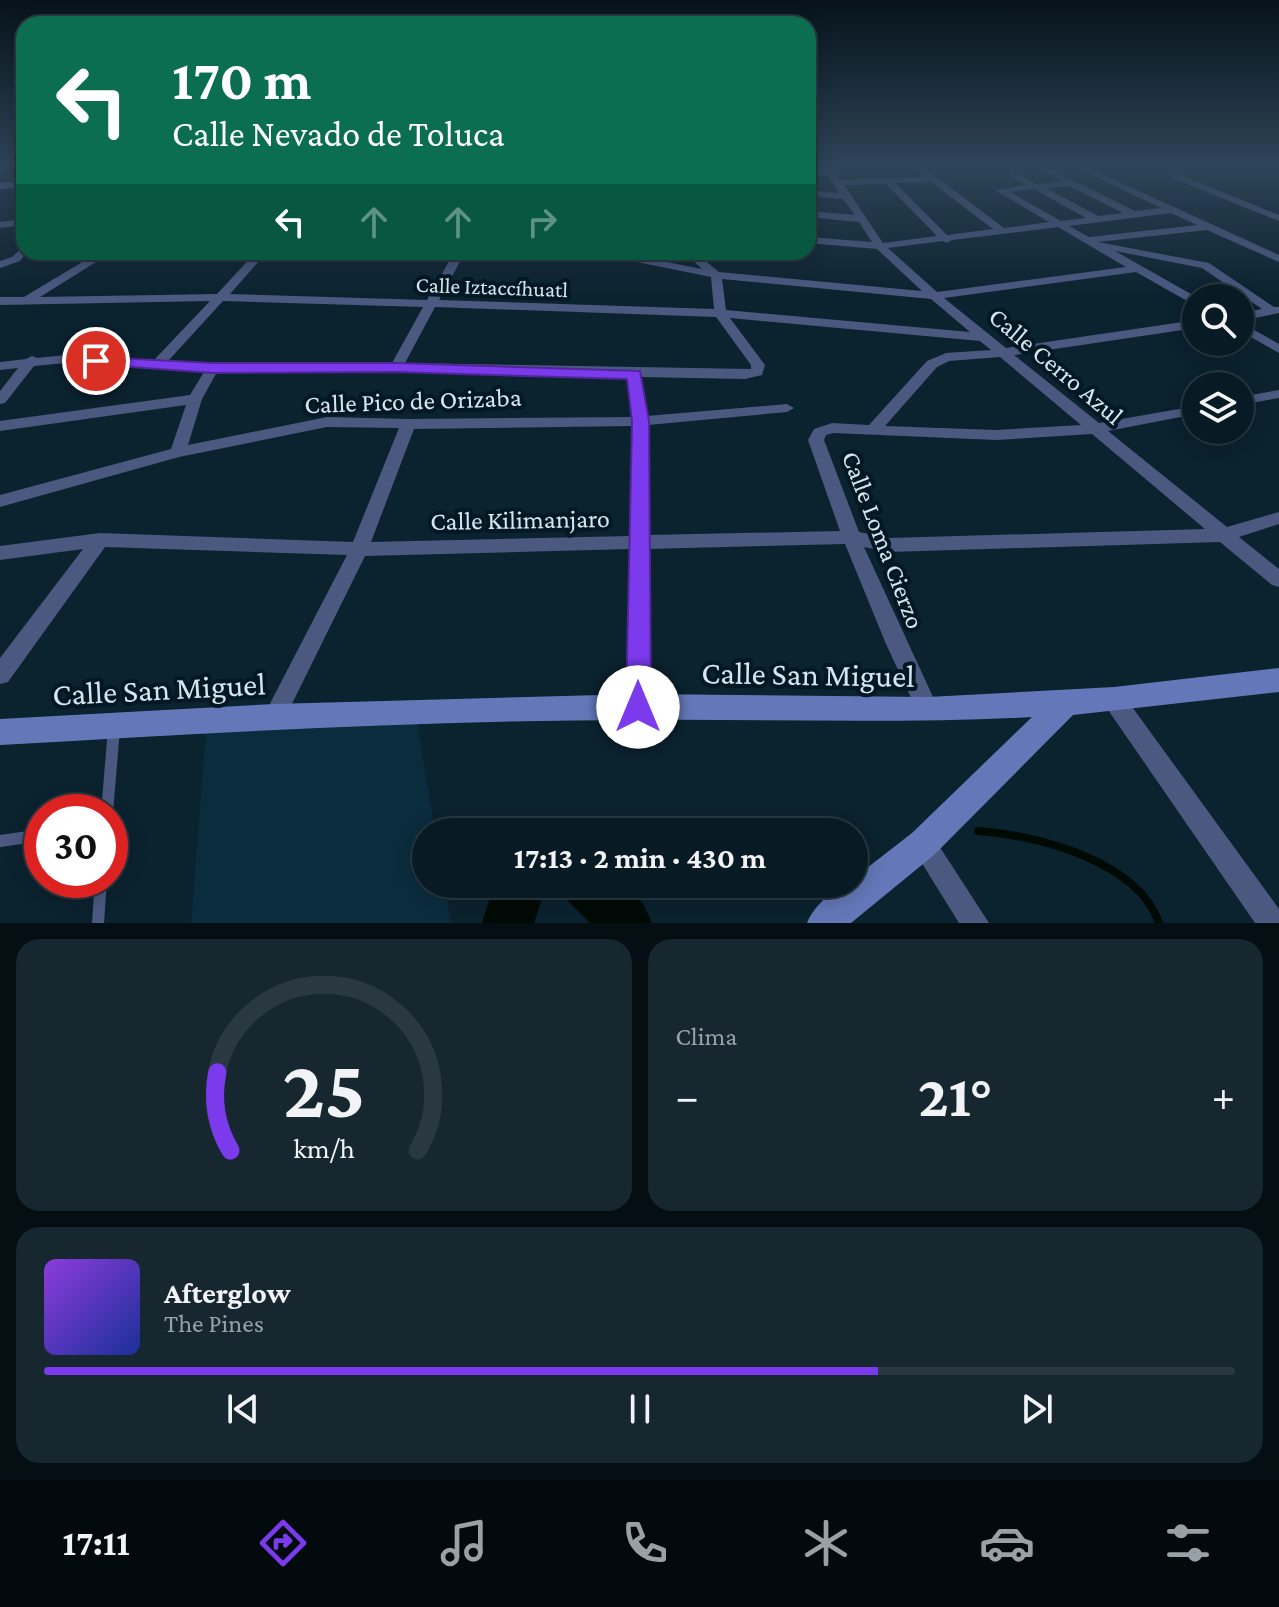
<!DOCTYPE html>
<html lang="es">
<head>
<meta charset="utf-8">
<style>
	body { margin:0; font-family:"Crimson Pro",serif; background:#162730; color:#f1f3f6; height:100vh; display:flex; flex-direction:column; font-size:30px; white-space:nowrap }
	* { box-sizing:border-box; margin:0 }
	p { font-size:26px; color:#98a1a6 }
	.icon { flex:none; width:44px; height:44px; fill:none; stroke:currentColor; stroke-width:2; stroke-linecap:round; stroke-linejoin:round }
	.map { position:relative; height:923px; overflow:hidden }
	.drawer { display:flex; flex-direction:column; gap:16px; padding:16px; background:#040e13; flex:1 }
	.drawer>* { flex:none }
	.hud { position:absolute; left:16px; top:16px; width:800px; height:244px; border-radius:24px; box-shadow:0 4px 20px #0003,0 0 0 2px #293841; background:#0b6e4f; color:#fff; overflow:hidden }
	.tools { position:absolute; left:1182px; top:284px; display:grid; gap:16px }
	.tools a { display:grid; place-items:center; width:72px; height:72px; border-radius:50%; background:#081a23; box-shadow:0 4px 20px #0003,0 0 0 2px #293841; font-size:40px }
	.speed { position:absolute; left:24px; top:794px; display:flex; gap:16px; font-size:40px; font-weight:700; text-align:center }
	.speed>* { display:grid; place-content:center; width:104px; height:104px; border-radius:50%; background:#081a23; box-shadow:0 4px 20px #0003,0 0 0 2px #293841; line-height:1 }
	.speed .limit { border:12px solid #d22; background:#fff; color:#111 }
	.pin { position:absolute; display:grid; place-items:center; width:68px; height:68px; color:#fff; margin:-34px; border:4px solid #fff; border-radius:50%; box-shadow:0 2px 8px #0007 }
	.me { position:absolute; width:88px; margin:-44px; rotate:0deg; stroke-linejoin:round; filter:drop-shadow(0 0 6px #0008) }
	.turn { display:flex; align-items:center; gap:28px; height:168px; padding:0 24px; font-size:36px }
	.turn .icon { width:104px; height:104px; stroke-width:2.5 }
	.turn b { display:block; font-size:56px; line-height:68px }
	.lanes { display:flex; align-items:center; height:76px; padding:0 24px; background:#0003; justify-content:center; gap:40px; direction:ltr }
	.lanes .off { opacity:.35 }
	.big { font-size:60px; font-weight:700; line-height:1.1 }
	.drawer .card { flex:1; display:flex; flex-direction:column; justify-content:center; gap:12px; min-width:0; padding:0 28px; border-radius:24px; background:#162730 }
	.drawer .dial { align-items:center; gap:0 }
	.dial svg { height:208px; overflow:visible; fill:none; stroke:#293841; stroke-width:7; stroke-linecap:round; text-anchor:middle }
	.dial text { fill:#f1f3f6; stroke:none }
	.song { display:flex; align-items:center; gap:24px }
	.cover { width:96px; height:96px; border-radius:12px; background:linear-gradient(135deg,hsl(270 70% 55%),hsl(230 70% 35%)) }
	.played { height:8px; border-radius:4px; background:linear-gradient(90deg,#7c3aed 70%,#293841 70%) }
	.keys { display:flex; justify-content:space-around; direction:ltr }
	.heat { display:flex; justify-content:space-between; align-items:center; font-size:44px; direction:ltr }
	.drawer .tiles { flex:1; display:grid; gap:16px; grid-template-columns:1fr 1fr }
	.card:last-child { grid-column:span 2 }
	.trip { position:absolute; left:412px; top:818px; width:456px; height:80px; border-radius:40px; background:#081a23; box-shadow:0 4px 20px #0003,0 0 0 2px #293841; font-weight:700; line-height:80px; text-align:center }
	.dock { display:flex; height:128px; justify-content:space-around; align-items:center; background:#030a0e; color:#98a1a6 }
	.dock .icon { width:56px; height:56px }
	.dock .active { color:#7c3aed }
	.dock b { font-size:36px; color:#f1f3f6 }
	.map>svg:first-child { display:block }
	.built { fill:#0b2c3d }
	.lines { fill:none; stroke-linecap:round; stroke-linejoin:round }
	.stream { stroke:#000a05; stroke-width:8 }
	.river { fill:#000a05; fill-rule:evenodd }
	.lane { stroke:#4b5981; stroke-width:12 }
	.street { fill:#4b5981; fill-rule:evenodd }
	.secondary { fill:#6478b9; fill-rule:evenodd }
	.route { fill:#7c3aed; stroke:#51269a; stroke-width:2 }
	.labels { text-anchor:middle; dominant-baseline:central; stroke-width:8; stroke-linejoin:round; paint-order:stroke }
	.far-street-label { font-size:22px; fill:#d7e5ee; stroke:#021925 }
	.street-label { font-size:26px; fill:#d7e5ee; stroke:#021925 }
	.near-street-label { font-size:32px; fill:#d7e5ee; stroke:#021925 }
</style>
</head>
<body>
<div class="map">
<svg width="1279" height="923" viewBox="0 0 1279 923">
	<rect width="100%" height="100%" fill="#0b222f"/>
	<path class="built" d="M417,721L435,832H426V884H444L451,923H191L206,731Z"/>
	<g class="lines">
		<path class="stream" d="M978,831C1037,835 1138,861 1159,923"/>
		<g class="river">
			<path d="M494,884H547L534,923H482Z"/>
			<path d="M562,884H623L644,905L652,923H590L569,902Z"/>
		</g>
		<g class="lane">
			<path d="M107,812L114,729"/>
			<path d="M0,841L42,835"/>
			<path d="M98,923L101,880"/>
		</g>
		<g class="street">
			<path d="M0,166H10L0,172Z"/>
			<path d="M822,166H830L840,180L925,177L912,166H922L1004,228L1049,222L995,190L1026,185L1010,176V172L1013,171L1037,184L1061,181L1033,166H1044L1135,211L1161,208L1073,166H1084L1279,255V262L1207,230L1098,242L1209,263L1274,307H1279V313L1240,321V313L1262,309L1202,268L1115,251L1198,298L1196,306L1136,272L944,298L1006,348L1196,320V328L1014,355L1099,423L1196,406V414L1108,431L1227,527L1279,512V524L1239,537L1279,569V587L1272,585L1220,542L889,552L864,547L939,710L936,717L928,720L920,717L886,644L845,544L648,549L649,707L646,714L638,717L630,714L627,707L630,549L365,556L282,724L274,727L266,724L263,717L347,555L105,547L8,682L0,684V658L83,549L0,560V546L100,533L353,542L399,428L327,427L179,457L0,507V495L171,449L186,405L0,431V421L190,395L204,372L66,363L34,366L5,403L0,404V391L18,368L0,370V362L26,359L32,356L37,358L66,355L154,360L210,301L0,305V297H24L99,252H112L40,297L217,294L256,252H267L230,294L427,300L451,258L354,255L349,252L637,256L702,269L684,252H695L719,272L922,291L877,249L808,243V237L872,242L859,222L808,217V211L855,215L843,199L808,196V190L839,193L828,176H808V170H825ZM931,182L993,229L947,235L895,183ZM886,184L937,236L883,243L844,185ZM1069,186L1123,213L1098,216L1046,188ZM1034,189L1086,218L1061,221L1010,192ZM1171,213L1197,225L1089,237L1069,226ZM1058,227L1126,267L937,292L888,248L943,241L947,243L952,240ZM462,258L637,262L711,277L714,309L439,300ZM722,279L931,299L970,332L726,310ZM223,301L423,307L392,363L213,364L168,361ZM435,307L716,317L751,365V369L405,363ZM730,318L980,341L991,350L946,353L927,361L869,425L832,423L814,429L808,440L840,531L648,535V425L787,412L794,408L787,404L647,416L641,377L745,379L762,375L765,365ZM1000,357L1081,425L996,430L885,426L937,367L949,361ZM396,371L627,376L632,417L408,419L327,417L188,445L202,399L217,372ZM632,426L630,536L371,542L414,429ZM833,433L996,440L1092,434L1205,529L889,538L859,532L824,440L826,435Z"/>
			<path d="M1172,174H1178L1279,215V221L1172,178Z"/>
			<path d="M24,219V225L0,228V222Z"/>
			<path d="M24,246V252H27L20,261L0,268V261L12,257Z"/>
			<path d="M1240,322L1279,344V353L1240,331Z"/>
			<path d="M1279,390V398L1240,405V397Z"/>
			<path d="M1114,690L1122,693L1279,909V923H1255L1106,707L1103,700L1106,693Z"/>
			<path d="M923,831L932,835L989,923H959L910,844L914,835Z"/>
		</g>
		<g class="secondary">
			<path d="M24,181V187L0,189V183Z"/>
			<path d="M1279,668V692L1073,715L934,855L851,923H807C813,907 836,884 854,884V878L912,833L1032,717C901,724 771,719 640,720C426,720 213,733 0,745V719L274,704L638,694L928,697L1114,687Z"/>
		</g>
	</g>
	<linearGradient id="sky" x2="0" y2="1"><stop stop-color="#06131a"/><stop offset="0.56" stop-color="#2e4458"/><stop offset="1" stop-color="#2e4458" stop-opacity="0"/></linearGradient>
	<rect width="1279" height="295" fill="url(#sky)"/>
	<path class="route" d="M96,357L213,363H396L640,371L649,421L651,707L647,715L638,718L629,715L626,707L632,421L627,379L396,372L213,373L91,364L89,361Z"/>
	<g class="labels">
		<g class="far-street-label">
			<text transform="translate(492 287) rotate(2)">Calle Iztaccíhuatl</text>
		</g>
		<g class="street-label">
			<text transform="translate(1056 366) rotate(40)">Calle Cerro Azul</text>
			<text transform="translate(413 401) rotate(-2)">Calle Pico de Orizaba</text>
			<text transform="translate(520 520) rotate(-1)">Calle Kilimanjaro</text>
			<text transform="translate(883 540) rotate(69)">Calle Loma Cierzo</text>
		</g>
		<g class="near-street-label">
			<text transform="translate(808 674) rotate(1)">Calle San Miguel</text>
			<text transform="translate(159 689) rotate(-3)">Calle San Miguel</text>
		</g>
	</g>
</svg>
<div class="tools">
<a><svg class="icon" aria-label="search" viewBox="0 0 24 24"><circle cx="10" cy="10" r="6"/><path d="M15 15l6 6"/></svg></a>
<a><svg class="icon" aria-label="layers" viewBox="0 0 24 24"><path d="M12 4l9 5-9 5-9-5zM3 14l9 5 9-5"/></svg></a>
</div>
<div class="speed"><div class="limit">30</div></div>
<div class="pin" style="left:96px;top:361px;background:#d93025"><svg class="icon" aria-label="arrive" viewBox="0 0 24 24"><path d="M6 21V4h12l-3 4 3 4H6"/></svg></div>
<svg class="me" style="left:638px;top:707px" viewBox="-20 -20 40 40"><circle r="19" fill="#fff"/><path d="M0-13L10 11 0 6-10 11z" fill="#7c3aed"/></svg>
<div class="trip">17:13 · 2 min · 430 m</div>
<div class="hud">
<div class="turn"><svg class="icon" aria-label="left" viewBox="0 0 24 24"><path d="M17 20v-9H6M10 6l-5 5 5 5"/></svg><div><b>170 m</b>Calle Nevado de Toluca</div></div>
<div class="lanes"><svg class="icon" aria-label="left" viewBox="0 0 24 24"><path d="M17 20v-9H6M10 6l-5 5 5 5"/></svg><svg class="icon off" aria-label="ahead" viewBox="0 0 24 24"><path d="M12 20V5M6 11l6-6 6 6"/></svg><svg class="icon off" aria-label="ahead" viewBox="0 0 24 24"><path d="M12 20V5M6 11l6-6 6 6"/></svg><svg class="icon off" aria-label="right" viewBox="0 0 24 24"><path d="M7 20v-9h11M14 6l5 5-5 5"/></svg></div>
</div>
</div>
<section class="drawer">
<div class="tiles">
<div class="card dial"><svg viewBox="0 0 100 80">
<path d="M14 69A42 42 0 1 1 86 69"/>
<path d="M14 69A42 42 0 0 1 9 39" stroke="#7c3aed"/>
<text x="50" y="56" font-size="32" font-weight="700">25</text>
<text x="50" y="72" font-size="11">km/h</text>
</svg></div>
<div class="card"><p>Clima</p>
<div class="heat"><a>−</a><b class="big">21°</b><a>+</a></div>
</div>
<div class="card">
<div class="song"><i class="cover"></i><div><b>Afterglow</b><p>The Pines</p></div></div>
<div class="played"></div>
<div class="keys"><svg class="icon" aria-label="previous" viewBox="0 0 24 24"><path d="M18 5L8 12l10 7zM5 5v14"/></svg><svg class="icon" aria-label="pause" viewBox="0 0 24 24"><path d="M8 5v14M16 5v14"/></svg><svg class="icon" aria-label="next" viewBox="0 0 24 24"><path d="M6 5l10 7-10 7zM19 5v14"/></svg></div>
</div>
</div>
</section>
<nav class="dock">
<b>17:11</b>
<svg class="icon active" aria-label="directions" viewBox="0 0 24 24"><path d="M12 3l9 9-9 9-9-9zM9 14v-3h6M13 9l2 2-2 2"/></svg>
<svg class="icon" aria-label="music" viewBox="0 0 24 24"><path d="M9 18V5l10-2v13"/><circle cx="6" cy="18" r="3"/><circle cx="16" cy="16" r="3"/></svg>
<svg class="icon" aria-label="phone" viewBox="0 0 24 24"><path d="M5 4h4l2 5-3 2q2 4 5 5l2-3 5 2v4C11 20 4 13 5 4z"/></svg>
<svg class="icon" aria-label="climate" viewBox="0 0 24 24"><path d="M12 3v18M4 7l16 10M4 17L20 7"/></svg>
<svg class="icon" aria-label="car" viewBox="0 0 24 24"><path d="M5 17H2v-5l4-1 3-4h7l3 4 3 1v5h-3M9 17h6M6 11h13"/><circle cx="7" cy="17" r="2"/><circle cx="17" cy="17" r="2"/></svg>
<svg class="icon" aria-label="filters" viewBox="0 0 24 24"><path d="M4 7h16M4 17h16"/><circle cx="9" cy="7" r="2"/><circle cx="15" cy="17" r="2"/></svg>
</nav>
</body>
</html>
